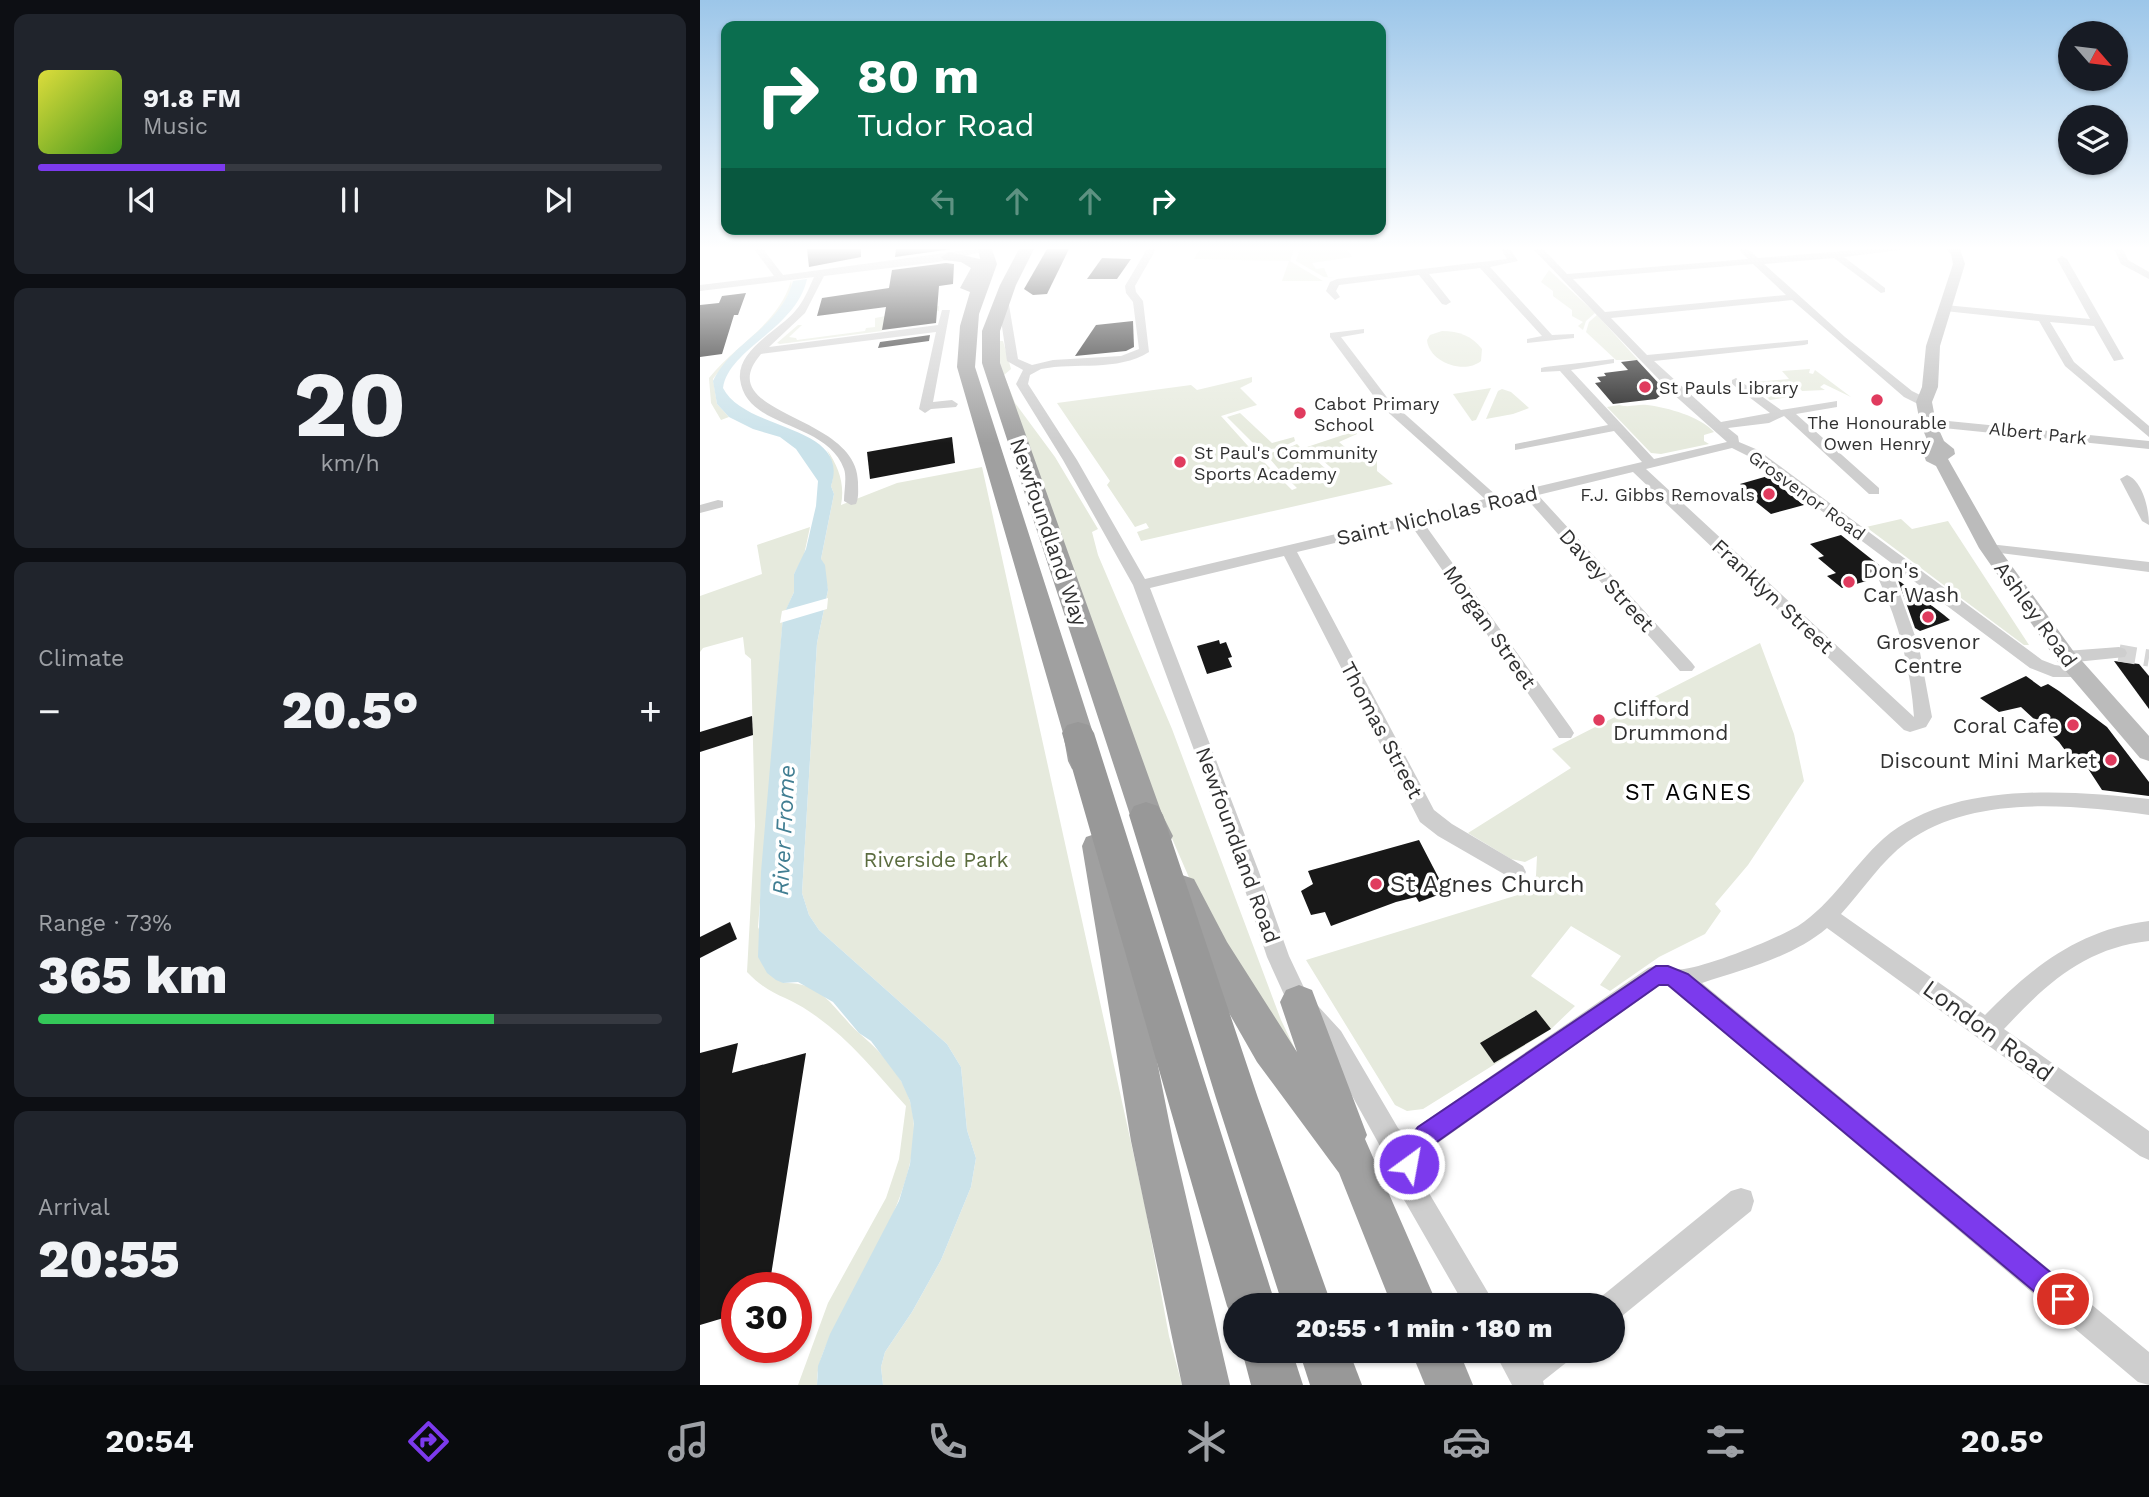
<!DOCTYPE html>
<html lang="en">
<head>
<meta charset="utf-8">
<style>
	body { margin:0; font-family:"Work Sans",sans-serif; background:#20242c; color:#f1f3f6; height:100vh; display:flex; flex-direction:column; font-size:26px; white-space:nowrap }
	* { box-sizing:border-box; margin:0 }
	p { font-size:23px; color:#9ea1a6 }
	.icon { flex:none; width:38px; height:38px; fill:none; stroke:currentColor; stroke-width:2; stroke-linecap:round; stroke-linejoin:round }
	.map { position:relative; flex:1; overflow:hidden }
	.panel { display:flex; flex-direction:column; gap:14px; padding:14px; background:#0d0f14; width:700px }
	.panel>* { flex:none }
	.guide { position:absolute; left:21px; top:21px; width:665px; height:214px; border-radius:14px; box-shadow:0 2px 5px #0004; background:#0b6e4f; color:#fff; overflow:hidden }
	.needle { width:46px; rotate:118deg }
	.tools { position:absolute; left:1358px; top:21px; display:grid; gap:14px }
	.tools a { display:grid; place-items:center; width:70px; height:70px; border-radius:50%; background:#171b24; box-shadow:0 2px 5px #0004; font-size:35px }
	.speed { position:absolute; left:21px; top:1272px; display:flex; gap:14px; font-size:35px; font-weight:700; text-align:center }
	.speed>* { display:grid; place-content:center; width:91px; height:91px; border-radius:50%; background:#171b24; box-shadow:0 2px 5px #0004; line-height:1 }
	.speed .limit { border:10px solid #d22; background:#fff; color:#111 }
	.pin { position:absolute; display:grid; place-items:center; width:60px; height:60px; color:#fff; margin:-30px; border:4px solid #fff; border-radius:50%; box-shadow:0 2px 7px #0007 }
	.me { position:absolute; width:77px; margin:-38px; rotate:32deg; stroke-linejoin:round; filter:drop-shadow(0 0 5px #0008) }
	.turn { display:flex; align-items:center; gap:24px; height:147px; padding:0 21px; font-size:32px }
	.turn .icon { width:91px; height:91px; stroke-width:2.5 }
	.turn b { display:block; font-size:49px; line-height:60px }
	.lanes { display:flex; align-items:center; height:66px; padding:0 21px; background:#0003; justify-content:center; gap:35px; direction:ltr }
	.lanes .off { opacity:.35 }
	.big { font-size:52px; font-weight:800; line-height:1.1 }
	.panel .widget { flex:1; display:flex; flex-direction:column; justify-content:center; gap:10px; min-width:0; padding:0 24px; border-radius:14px; background:#20242c }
	.panel .dial { align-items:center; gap:0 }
	.dial b { font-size:91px; line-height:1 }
	.song { display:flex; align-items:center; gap:21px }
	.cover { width:84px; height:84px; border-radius:10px; background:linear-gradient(135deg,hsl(60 70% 55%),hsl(100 70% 35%)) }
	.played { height:7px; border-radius:4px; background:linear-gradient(90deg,#7c3aed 30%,#363941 30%) }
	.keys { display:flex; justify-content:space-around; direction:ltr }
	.heat { display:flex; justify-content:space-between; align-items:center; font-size:38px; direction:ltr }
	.charge { height:10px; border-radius:5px; background:linear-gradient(90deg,#34c759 73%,#363941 0) }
	.trip { position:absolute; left:523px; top:1293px; width:402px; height:70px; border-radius:35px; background:#171b24; box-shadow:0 2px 5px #0004; font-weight:800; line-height:70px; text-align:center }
	.tab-bar { display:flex; height:112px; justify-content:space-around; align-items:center; background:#090b0e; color:#9ea1a6 }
	.tab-bar .icon { width:49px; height:49px }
	.tab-bar .selected { color:#7c3aed }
	.tab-bar b { font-size:32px; color:#f1f3f6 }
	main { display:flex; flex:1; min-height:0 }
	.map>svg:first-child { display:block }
	.green { fill:#e6eadd }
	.water { fill:#cae2ea }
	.pier { fill:#fff }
	.building { fill:#181818 }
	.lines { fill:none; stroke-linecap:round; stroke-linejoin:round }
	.minor-tunnel { stroke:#d6d6d6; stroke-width:17; stroke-dasharray:17 9; stroke-linecap:butt }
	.minor { fill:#cecece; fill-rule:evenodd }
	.secondary { fill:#bbb; fill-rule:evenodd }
	.trunk { fill:#a0a0a0; fill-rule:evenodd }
	.motorway { fill:#989898; fill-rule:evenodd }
	.route { fill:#7c3aed; stroke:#51269a; stroke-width:2 }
	.poi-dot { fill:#e03b5e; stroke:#fff; stroke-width:2.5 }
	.labels { text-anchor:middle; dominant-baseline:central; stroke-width:7; stroke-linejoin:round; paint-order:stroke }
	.far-poi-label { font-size:18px; fill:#313131; stroke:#fff; text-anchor:start }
	.far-street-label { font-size:18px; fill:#313131; stroke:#fff }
	.street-label { font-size:21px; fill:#313131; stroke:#fff }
	.poi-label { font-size:21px; fill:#313131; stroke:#fff; text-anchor:start }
	.park-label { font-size:21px; fill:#5b6c3f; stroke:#fff }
	.neighbourhood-label { font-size:23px; letter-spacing:2px; fill:#000; stroke:#fff }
	.water-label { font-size:23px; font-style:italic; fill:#417e92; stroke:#fff }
	.near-poi-label { font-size:24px; fill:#313131; stroke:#fff; text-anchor:start }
	.near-street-label { font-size:24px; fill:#313131; stroke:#fff }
</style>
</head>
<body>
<main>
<section class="panel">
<div class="widget">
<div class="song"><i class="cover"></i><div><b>91.8 FM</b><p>Music</p></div></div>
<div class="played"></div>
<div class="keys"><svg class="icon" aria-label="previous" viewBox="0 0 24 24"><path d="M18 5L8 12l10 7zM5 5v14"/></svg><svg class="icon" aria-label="pause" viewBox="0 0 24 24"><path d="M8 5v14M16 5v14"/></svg><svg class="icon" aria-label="next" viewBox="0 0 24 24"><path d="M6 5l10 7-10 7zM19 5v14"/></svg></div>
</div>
<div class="widget dial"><b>20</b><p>km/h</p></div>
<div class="widget"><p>Climate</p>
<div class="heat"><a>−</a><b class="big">20.5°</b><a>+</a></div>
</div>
<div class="widget"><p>Range · 73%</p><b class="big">365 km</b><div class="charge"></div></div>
<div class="widget"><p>Arrival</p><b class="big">20:55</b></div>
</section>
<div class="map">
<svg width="1449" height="1385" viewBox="0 0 1449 1385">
	<rect width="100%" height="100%" fill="#fff"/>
	<g class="green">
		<path d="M500,249H594L590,261L623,281H582L589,261L494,259Z"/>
		<path d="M600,249H647L652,257L612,263L616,269L624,268L628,277L638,278L624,277L596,261Z"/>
		<path d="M849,270L895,313L886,321L883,330L878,326L883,322L872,316V310L853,296V291L841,282Z"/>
		<path d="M91,281C98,307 30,356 13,379L17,404L29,417L21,420L11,403L9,378C36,344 78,325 91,281Z"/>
		<path d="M239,306V311L188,318L182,331L80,344L77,343L98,325H102L89,337L96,338L97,340L165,331L166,328L175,327V318Z"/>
		<path d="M897,315L938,360H916L886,332L889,322Z"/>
		<path d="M742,331C759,331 772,336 782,349L781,361C764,375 729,362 727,340L730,335Z"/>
		<path d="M298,341H303L311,369L304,375L315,403L355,457L398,529L392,532L398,555L472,729L581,1020L595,1049L591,1059L524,958L444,774L299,372Z"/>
		<path d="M1110,369L1109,373L1113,374L1115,370L1151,397L1124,384L1120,387L1125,390L1102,391L1098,386L1090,387L1093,392L1089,397L1070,400L1056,387L1059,386L1055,382L1089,379L1082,371Z"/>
		<path d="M552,377V382L540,388L557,405L521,416L557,456L561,455L566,459L563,461L579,477L583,476L588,481L585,483L592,490L597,488L591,482L592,479L582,473L565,453L581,451L597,444L601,448L596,453L598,458L615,459L629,472L625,473L627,475L640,473L636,472L607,447L655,431L657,434L639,442L660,460L677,455V471L693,484L441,541L437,532L449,528L446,523L435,527L407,485L410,481L357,403L491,385L497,390Z"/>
		<path d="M791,388L776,420L772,421L753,394Z"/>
		<path d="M802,389L811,392L829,408L813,414L786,419L798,391Z"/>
		<path d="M919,405C930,408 936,404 947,405C969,408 999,416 1014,432L1004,435V441L1009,444L961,454L951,453L907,407Z"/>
		<path d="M540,413L572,443L594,437L595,441L580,448L560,450L527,417Z"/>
		<path d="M127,450C139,467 145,485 141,505L197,483L282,467L445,1206L469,1336L482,1385H183L181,1367L185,1352L212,1312L241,1260L271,1187L276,1158L267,1130L261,1067L247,1044L119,930L109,915L102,893L117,643L128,590L121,559L134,494L131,486C135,473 133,462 127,450Z"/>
		<path d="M1201,519L1212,529L1248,521L1329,645H1324L1166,527Z"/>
		<path d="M110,527L104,555L94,574V592L83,617L58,927L83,983C124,981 134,1011 159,1033C180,1051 201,1073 210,1101C229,1165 175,1250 147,1306C134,1329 116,1358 117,1385H98L128,1303L186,1198L199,1159L206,1106C176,1073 148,1037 110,1012C86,995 71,997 47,972L55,826L51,659L45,654L43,637L3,648L0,652V596L62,574L57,545Z"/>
		<path d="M1060,643L1094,734L1104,781L1048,865L1015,904L1021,911L1005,934L959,957L910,991L900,985L921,956L871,926L831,976L875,1006L851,1029L723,1109L707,1111L695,1105L606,960L821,894L836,876L837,856L825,862L811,859L768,833L871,768L852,749Z"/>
	</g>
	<path class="water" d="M107,279C96,329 29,348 23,388C45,432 152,424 131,486L134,494L121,559L125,565L128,590L117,643L102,893L109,915L119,930L247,1044L261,1067L267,1130L276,1158L271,1187L241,1260L212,1312L185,1352L181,1367L183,1385H117L118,1366L130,1334L199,1201L210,1164L214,1124L210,1101L201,1081L171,1041L159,1033L133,1002L98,982L83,983L76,980L67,973L58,957L61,872L83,616L94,592V574L106,549L116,506L118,481L96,449L80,437L53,429L29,417L17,404L13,381C32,341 81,327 93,281Z"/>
	<path class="pier" d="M128,598L127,609L80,623L82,611Z"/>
	<g class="building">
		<path d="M107,249H161V257L109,267Z"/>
		<path d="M196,249H252L195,257Z"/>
		<path d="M347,249H369L347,294L333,295L324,289Z"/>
		<path d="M402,258L431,259L417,279H387Z"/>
		<path d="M246,263L254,264L253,284L239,286L236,323L182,330L186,307L117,316L122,298L189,288L192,270Z"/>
		<path d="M46,293L38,315H34L22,354L0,357V305L19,303L22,296Z"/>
		<path d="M433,321L434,347L426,351L375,356L396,325Z"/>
		<path d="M230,335L229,341L178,348L180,342Z"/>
		<path d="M937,360L964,389V393L956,399L913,404L895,383L901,382L897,377L906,376L904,373L928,370L921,362Z"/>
		<path d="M252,437L255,463L170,479L167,452Z"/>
		<path d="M1068,476L1072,480L1104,505L1071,514L1051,498L1054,497L1040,484Z"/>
		<path d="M1141,535L1184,569L1177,578L1142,588L1127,576L1136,573L1118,558L1124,556L1110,544Z"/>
		<path d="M1198,580L1244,615L1250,620L1220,631L1215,628Z"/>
		<path d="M519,640L520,644L526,642L532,657L528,658L532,667L507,674L497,646Z"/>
		<path d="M1414,661L1439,664L1449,676V709Z"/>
		<path d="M1326,676L1341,687L1348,684L1359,691L1407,727L1449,782V796L1402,790L1387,767L1378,768L1359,742L1321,707L1299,712L1280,698Z"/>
		<path d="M52,716L53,735L0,752V732Z"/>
		<path d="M719,840L746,892L719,902L716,897L696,902L631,926L625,912L611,915L601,891L613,884L608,871Z"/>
		<path d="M30,922L37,939L0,958V937Z"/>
		<path d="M836,1010L851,1029L794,1063L780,1043Z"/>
		<path d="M38,1043L32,1073L106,1053L69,1288H37V1314L0,1325V1053Z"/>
	</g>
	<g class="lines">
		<path class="minor-tunnel" d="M1419,653L1449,658"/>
		<g class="minor">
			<path d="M54,249H63L83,275L274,249L290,250L238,262L124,276L105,313L69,347L238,325L242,310H250L233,402L252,400L258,404L256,407L231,409L225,413L219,409L236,332L61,354C8,416 159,413 158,483C158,490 159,497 156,504L151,505L144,501C144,491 147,478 144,469C126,420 46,430 40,379C37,349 80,330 96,310C104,301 109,288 114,277L0,291V285L74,276Z"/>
			<path d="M447,249H456L435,286L436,292L443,301L449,352C417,372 376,362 341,369L330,375L328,384L377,460L445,579L785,499L681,406L630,337V333L664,329V333L641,337L689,400L797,496L942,462L914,431L815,450V444L908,425L860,371L841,372V368L845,367L914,359V363L871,370L954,459L1027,442L972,393L833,249H843L867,274L1048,259L1038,249H1048L1058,258L1170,249H1208L1144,257L1185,288V292L1181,293L1134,258L1064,264L1145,337L1212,391L1228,399V405H1220L1204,397L1092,300L911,318L947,355L1108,340V344L1104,345L954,361L1021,422L1070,413L1032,384V380L1036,378L1081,410L1137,401V407L1096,414L1179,488V494H1169L1084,416L1069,423L1028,428L1038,436L1039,442L1058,450L1342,660L1355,665L1384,669L1387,673L1384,677H1353L1330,668L1203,573L1195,580L1219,647L1232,717L1226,727L1210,732L1204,730L933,472L838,495L992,663L995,667L992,671H980L826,498L723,522L871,728L874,733L871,738H859L711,525L597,552L734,810L752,824L823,866L826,872L823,878L816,881L738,836L720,822L584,556L450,588L559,872L589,956L607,994L641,1031L698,1128L708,1138L717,1127L948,968C966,961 971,971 984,969C1011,965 1074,940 1098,926C1132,904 1153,866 1183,839C1250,781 1367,790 1449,799V815C1372,805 1274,794 1207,842C1181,861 1163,890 1141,914L1285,1015C1332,967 1380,929 1449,921V941C1385,948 1347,983 1304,1029L1449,1131V1160L1440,1156L1127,928C1093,957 1044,969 1002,983L1449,1352V1385L1438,1382L968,985H960L735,1145C724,1157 720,1167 723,1183L796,1306H765L703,1198L696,1181L697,1163L680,1146L625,1047L591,1010L567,957L539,872L433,585L363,460L316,384L323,370L307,361L298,299L303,296L308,299L318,359L332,365L353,360L421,356L439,349L433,302L426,293L425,286ZM1053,264L1086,295L905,312L873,279ZM1032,448L1048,456L1194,565L1186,570L1179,580C1199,623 1211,671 1214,717L946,469Z"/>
			<path d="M801,249H810L818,261L790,267L852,335L874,334V338L827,343V339L842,336L780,268L729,274L751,302L746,305L742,304L719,275L639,285L636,291L640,297L635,300L626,291L630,282L637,279L807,259Z"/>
			<path d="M1414,249H1423L1428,260L1449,272V279L1421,264Z"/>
			<path d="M1362,256L1367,259L1424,359L1414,361L1394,326L1350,322L1374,362L1449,426V437L1365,366L1339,321L1245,311L1240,308L1245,305L1390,319L1357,259Z"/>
			<path d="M1228,419L1449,441V449L1224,426V420Z"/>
			<path d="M1427,475C1443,481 1449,510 1449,525L1442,521L1420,479Z"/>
			<path d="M18,500L23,501V507L0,513V505Z"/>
			<path d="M1289,544L1449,562V572L1284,551L1282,548L1284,545Z"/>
			<path d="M1419,647L1425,649L1427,653L1425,657L1366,663L1358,657L1366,651Z"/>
			<path d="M1041,1188L1051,1191L1054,1201L1051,1211L922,1316L914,1320V1306H898L902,1296L1031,1191Z"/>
			<path d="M794,1351H826L828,1355L832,1351H871L867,1362L843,1381L844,1385H812Z"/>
		</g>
		<path class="secondary" d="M1246,249H1260L1265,264L1240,346L1238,387L1232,402L1236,423L1244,441L1254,449L1255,454L1248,459L1298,547L1374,652L1449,736V761L1440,758L1358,662L1279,548L1236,466L1226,461L1221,447L1228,442L1220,423L1216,402L1222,387L1226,346L1253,264L1251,254Z"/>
		<g class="trunk">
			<path d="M278,249H292L297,264L279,314L275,367L393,733L398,761L394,769L383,772L372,769L368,761L363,733L257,367L260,326L270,292L260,288L271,268L261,262L244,260L241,257L249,252L280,259Z"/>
			<path d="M319,249H334L316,285L300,331V363L462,814L473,836L468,845L457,849L446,845L430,815L282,363V331L300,285Z"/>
			<path d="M398,833L410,837L414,846L473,1141L530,1385H482L431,1141L382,846L386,837Z"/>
			<path d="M482,875L494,879L527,942L597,1052L580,1002L586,990L599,985L612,990L667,1135L665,1139L738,1306H692L639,1173L557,1062L501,964L465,889L470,879Z"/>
			<path d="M711,1351H759L773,1385H725Z"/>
		</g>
		<g class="motorway">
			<path d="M378,722L389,725L394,733L576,1306H536V1324L527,1306L362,733L367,725Z"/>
			<path d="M446,802L458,806L463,815L558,1098L632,1306H583L516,1098L429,815L434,806Z"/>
			<path d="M542,1351H592L603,1385H551Z"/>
			<path d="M599,1351H649L662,1385H610Z"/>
		</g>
	</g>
	<linearGradient id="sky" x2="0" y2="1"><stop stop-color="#9cc6e9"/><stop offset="0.56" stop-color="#fff"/><stop offset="1" stop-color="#fff" stop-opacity="0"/></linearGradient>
	<rect width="1449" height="443" fill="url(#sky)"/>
	<path class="route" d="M956,966H968L988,974L1372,1290L1376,1299L1372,1308L1363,1312L1354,1308L968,985H959L734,1144L722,1159L717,1173L709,1176L700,1173L697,1164L704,1144L718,1127Z"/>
	<g class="poi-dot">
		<circle cx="945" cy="387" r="7"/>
		<circle cx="1177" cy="400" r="7"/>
		<circle cx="600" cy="413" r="7"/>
		<circle cx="480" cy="462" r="7"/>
		<circle cx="1069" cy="494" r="7"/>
		<circle cx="1149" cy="582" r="7"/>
		<circle cx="1228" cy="617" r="7"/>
		<circle cx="899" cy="720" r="7"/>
		<circle cx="1373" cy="725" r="7"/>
		<circle cx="1411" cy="760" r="7"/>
		<circle cx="676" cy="884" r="7"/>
	</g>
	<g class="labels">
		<g class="far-poi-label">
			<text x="959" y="387">St Pauls Library</text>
			<text x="614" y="403">Cabot Primary<tspan x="614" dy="21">School</tspan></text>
			<text x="1177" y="422" text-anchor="middle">The Honourable<tspan x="1177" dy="21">Owen Henry</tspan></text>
			<text x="494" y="452">St Paul's Community<tspan x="494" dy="21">Sports Academy</tspan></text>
			<text x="1055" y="494" text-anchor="end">F.J. Gibbs Removals</text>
		</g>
		<g class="far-street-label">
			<text transform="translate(1338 433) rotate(6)">Albert Park</text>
			<text transform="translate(1107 495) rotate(36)">Grosvenor Road</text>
		</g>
		<g class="street-label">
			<text transform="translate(737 515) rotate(-13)">Saint Nicholas Road</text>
			<text transform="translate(349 532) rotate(71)">Newfoundland Way</text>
			<text transform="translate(907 580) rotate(48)">Davey Street</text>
			<text transform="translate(1073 596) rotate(43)">Franklyn Street</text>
			<text transform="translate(1336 614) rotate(54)">Ashley Road</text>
			<text transform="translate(790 627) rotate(55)">Morgan Street</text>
			<text transform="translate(682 730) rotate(62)">Thomas Street</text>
			<text transform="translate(538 845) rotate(70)">Newfoundland Road</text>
		</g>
		<g class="poi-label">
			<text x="1163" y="570">Don's<tspan x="1163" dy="24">Car Wash</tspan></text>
			<text x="1228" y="641" text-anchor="middle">Grosvenor<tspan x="1228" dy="24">Centre</tspan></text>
			<text x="913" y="708">Clifford<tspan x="913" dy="24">Drummond</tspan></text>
			<text x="1359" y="725" text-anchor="end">Coral Cafe</text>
			<text x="1397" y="760" text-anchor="end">Discount Mini Market</text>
		</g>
		<g class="park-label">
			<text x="236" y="859">Riverside Park</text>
		</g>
		<g class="neighbourhood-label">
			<text x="989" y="792">ST AGNES</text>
		</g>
		<g class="water-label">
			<text transform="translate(84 830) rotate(-87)">River Frome</text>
		</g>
		<g class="near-poi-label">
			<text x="690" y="884">St Agnes Church</text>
		</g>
		<g class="near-street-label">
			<text transform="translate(1288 1031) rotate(36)">London Road</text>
		</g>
	</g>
</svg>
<div class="tools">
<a><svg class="needle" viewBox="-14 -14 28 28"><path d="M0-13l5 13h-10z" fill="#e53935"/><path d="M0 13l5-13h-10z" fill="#9ea1a6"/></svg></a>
<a><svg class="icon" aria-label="layers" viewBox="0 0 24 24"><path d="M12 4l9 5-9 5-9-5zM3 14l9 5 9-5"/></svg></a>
</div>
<div class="speed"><div class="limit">30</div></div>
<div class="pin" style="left:1363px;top:1299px;background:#d93025"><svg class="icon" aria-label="arrive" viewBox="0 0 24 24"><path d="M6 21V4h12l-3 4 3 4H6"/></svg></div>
<svg class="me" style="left:709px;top:1164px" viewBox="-20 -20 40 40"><circle r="17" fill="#7c3aed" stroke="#fff" stroke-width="3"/><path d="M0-11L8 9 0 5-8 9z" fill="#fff"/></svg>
<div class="trip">20:55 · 1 min · 180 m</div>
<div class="guide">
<div class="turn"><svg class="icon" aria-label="right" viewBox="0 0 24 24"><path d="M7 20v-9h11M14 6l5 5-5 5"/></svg><div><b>80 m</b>Tudor Road</div></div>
<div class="lanes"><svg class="icon off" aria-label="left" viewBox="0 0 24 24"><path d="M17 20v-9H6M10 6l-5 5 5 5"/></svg><svg class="icon off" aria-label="ahead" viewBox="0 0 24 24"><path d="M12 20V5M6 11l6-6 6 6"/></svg><svg class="icon off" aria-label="ahead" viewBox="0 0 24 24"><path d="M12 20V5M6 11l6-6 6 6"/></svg><svg class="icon" aria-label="right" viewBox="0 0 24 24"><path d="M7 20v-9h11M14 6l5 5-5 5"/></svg></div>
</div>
</div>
</main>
<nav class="tab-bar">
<b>20:54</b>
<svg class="icon selected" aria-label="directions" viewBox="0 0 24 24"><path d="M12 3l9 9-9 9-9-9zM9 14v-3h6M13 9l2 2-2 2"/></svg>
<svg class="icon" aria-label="music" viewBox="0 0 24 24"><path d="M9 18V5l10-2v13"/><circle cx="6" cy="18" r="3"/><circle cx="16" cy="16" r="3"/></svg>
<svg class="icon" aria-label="phone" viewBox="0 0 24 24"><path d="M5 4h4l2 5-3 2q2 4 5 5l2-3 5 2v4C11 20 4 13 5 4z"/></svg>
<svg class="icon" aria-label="climate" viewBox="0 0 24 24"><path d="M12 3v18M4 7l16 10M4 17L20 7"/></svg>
<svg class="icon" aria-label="car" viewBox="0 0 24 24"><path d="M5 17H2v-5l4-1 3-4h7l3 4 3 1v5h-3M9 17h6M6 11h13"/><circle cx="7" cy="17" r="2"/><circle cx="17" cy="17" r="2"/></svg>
<svg class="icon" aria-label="filters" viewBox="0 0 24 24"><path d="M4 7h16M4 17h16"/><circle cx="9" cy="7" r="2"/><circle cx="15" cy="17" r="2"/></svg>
<b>20.5°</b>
</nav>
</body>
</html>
